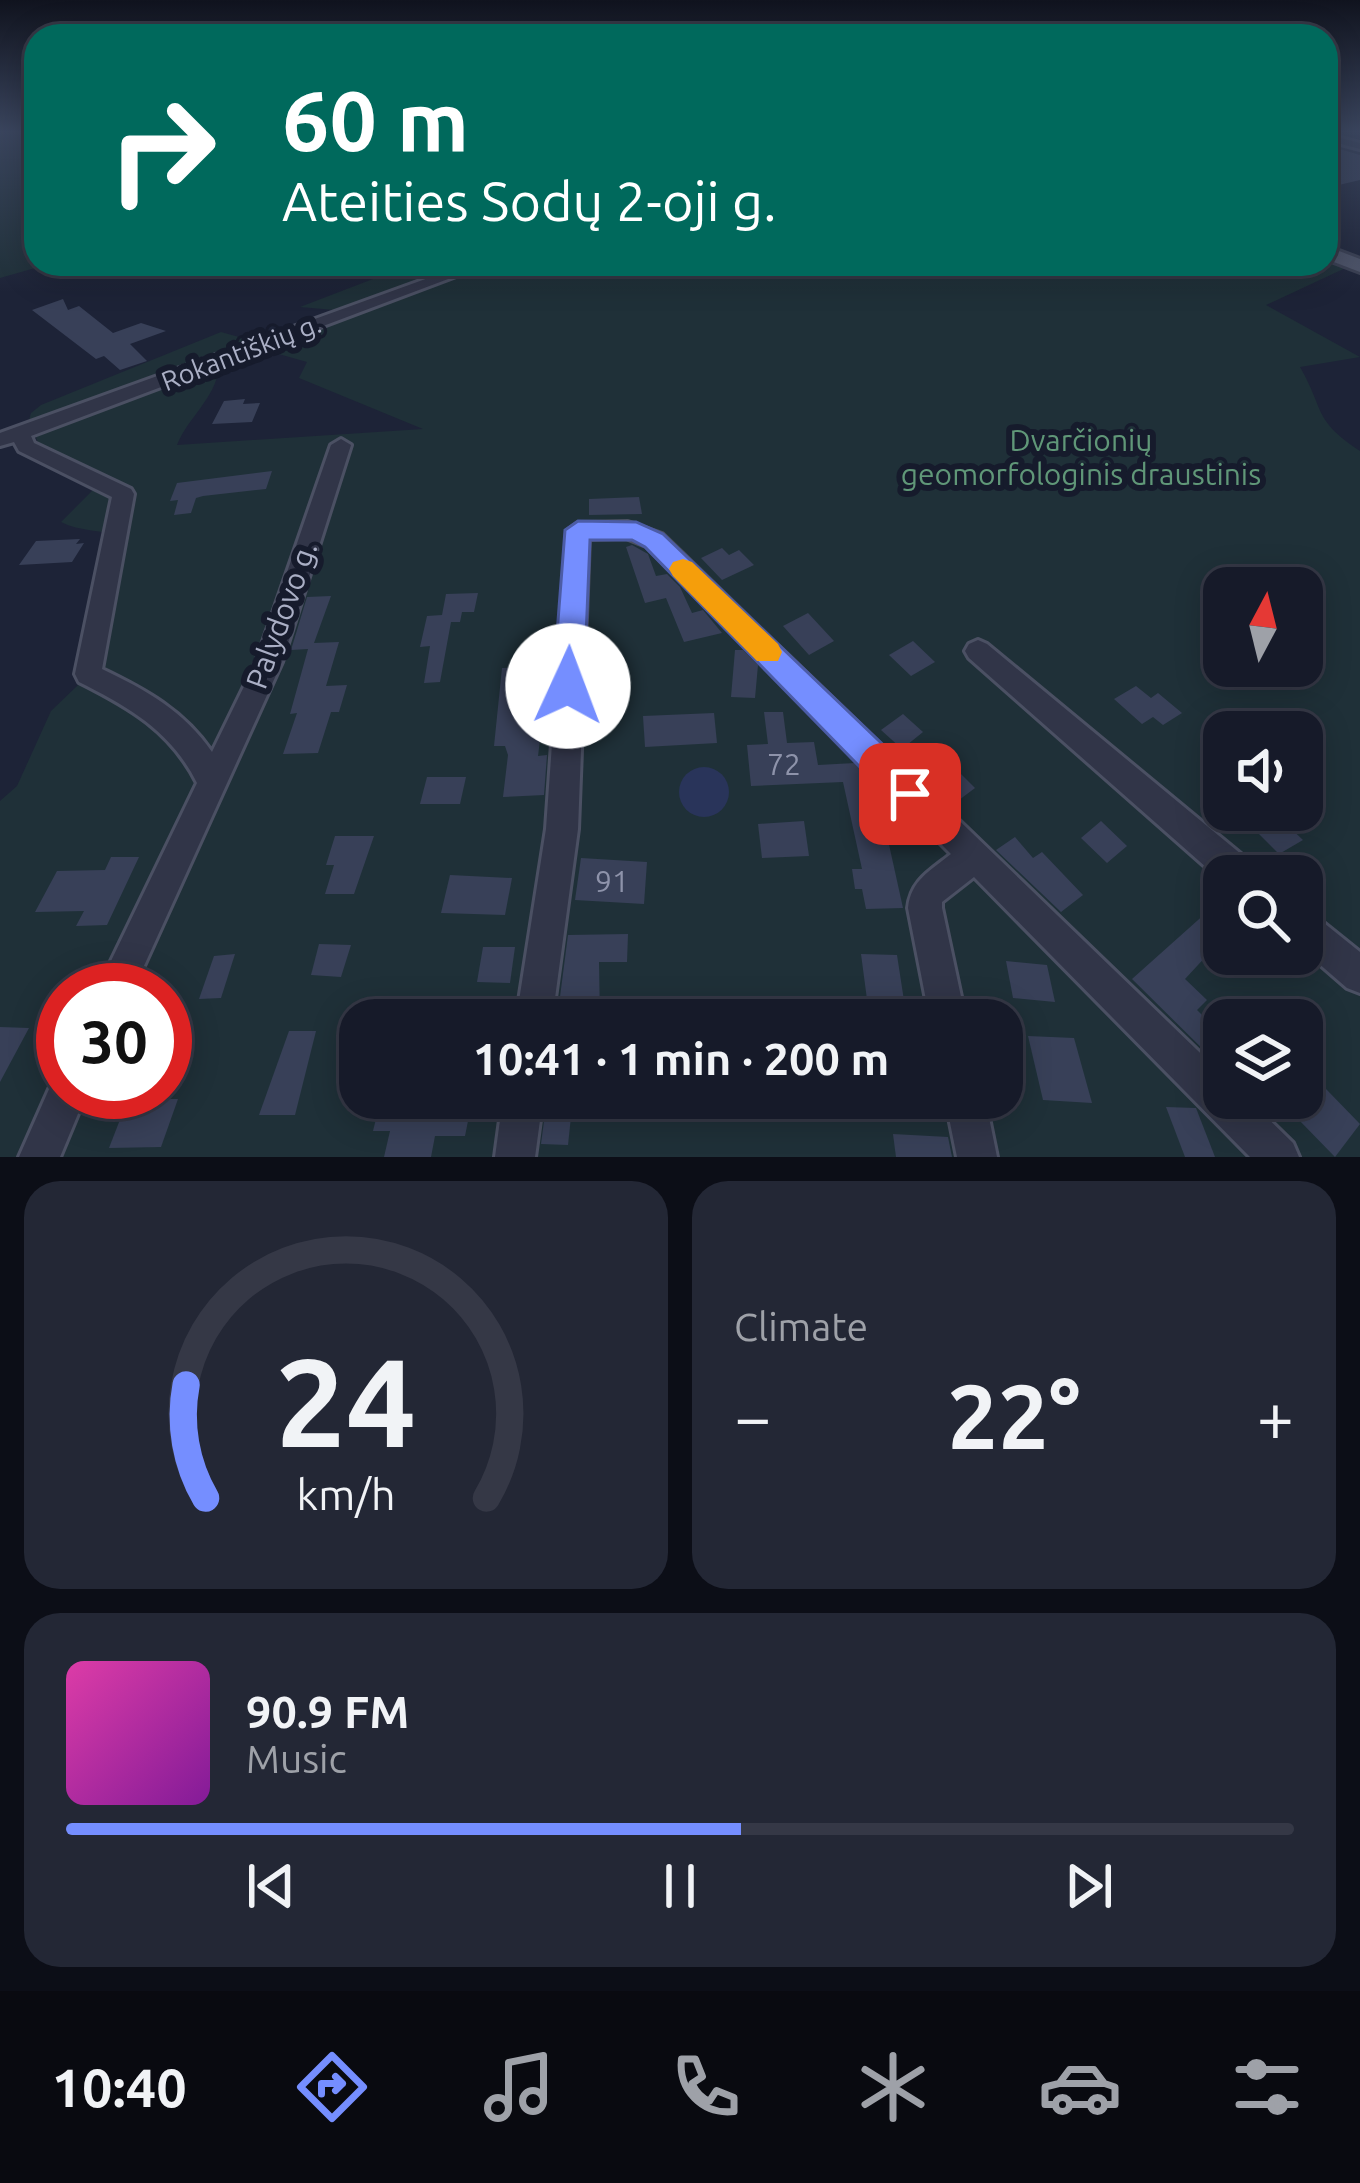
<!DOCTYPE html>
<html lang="en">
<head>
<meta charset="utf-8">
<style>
	body { margin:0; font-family:Ubuntu,sans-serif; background:#232735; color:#f1f3f6; height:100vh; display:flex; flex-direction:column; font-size:45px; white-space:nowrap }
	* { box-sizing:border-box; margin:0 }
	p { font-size:39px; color:#9ea1a8 }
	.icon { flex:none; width:66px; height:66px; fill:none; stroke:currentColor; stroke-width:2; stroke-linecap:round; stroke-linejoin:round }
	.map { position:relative; height:1157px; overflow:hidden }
	.panel { display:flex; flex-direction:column; gap:24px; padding:24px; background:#0c0e17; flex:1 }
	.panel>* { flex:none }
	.banner { position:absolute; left:24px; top:24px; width:1314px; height:252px; border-radius:36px; box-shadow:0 6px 30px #0003,0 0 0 3px #353846; background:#00695c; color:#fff; overflow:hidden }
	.needle { width:78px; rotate:7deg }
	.tools { position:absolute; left:1203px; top:567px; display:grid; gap:24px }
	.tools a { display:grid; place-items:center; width:120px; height:120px; border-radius:24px; background:#161a29; box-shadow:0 6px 30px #0003,0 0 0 3px #353846; font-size:60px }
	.speed { position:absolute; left:36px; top:963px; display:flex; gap:24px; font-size:60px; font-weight:700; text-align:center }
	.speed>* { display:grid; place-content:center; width:156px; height:156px; border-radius:50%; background:#161a29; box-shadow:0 6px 30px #0003,0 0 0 3px #353846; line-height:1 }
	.speed .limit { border:18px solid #d22; background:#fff; color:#111 }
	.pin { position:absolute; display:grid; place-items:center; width:102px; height:102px; color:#fff; margin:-51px; border-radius:24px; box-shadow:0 6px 18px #0006 }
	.me { position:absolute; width:132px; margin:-66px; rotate:2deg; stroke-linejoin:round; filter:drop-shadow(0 0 9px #0008) }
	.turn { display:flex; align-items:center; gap:42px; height:252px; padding:0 60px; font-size:54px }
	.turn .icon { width:156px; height:156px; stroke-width:2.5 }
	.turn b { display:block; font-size:84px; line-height:102px }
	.big { font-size:90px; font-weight:700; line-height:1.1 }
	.panel .tile { flex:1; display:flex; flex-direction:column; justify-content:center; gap:18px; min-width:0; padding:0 42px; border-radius:36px; background:#232735 }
	.panel .dial { align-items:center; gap:0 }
	.dial svg { height:312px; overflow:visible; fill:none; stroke:#353846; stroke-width:7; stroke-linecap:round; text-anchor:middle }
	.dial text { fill:#f1f3f6; stroke:none }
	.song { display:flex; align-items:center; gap:36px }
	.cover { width:144px; height:144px; border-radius:18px; background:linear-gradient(135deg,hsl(320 70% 55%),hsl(290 70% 35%)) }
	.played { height:12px; border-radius:6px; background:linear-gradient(90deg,#758eff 55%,#353846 55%) }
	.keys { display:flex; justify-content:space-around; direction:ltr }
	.heat { display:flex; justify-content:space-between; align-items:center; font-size:66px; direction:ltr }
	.panel .tiles { flex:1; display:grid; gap:24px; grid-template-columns:1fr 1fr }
	.tile:last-child { grid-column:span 2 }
	.trip { position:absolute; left:339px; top:999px; width:684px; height:120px; border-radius:36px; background:#161a29; box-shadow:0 6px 30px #0003,0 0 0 3px #353846; font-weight:700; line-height:120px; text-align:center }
	.tab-bar { display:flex; height:192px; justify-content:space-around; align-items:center; background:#090a10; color:#9ea1a8 }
	.tab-bar .icon { width:84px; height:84px }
	.tab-bar .current { color:#758eff }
	.tab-bar b { font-size:54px; color:#f1f3f6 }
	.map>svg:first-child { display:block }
	.green { fill:#1f3038; fill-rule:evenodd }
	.water { fill:#29345a }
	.building { fill:#384058 }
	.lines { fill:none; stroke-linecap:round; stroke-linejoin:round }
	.minor-casing { stroke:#4b5063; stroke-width:6 }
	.major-casing { stroke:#3a3f51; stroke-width:6 }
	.minor { fill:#313548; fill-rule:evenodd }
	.major { fill:#4e5468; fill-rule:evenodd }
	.route { fill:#758eff; stroke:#4c5ca6; stroke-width:3 }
	.slow { fill:#f59e0b }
	.labels { text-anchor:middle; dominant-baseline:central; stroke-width:12; stroke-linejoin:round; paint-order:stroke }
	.far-street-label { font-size:27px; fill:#aaafc5; stroke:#161b2c }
	.park-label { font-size:30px; fill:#609778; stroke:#161b2c }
	.street-label { font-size:30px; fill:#aaafc5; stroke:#161b2c }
	.near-number-label { font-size:30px; fill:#8e93aa }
</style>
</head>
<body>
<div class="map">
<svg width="1360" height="1157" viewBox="0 0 1360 1157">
	<rect width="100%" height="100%" fill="#1d2337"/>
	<g class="green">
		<path d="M0,130H36V264H49L0,278Z"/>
		<path d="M1326,255L1352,265L1266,305L1360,357L1300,367C1325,410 1312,419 1360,451V1157H0V801L17,786L51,711L100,664L123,538C102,529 80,532 61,522L104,479L39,445L35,435L211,369L218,370C216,397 187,419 177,445L423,429L299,378L307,362L261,349L493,264H1326ZM1224,588H1302V666H1224ZM1224,732H1302V810H1224ZM1224,876H1302V954H1224ZM63,990H165V1092H63ZM360,1020H1002V1098H360ZM1224,1020H1302V1098H1224Z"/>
		<path d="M412,264H464L334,310L300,307Z"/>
		<path d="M221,332L257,342L28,423L31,413L41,405Z"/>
	</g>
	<circle class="water" cx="704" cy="792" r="25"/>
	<g class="building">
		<path d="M1326,145L1360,155V180L1326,188Z"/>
		<path d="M63,299L68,310L79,306L113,333L141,323L166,331L130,344L147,361L120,370L104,356L96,359L32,310Z"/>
		<path d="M245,399L243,404L260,403L252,422L212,424L224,401Z"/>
		<path d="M272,471L266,489L203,496L196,498L191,513L174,515L178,500L170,501L177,483Z"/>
		<path d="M639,497L642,514L589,515V499Z"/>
		<path d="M80,539L76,544L84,543L72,562L19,565L36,541Z"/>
		<path d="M632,545L648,554L656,576L667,574L680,587L692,613L703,610L722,633L684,642L666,598L645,603L626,547Z"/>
		<path d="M722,548L729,555L739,550L754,565L722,580L701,558Z"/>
		<path d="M478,593L474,612H462L460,622H451L440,682L424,683L430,646L420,647L427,616L442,615L446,594Z"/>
		<path d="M331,596L314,643L339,642L326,686L347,685L339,712H331L318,753L283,754L297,713L290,714L308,649L291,650L307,597Z"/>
		<path d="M808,613L834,641L809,655L783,626Z"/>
		<path d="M913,641L935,662L911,676L889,655Z"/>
		<path d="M735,650H743L758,665L755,698L731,697Z"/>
		<path d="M524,667V678L548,676L538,756L547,755L544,795L503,797L508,755L505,746H494L502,668Z"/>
		<path d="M1136,686L1151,698L1158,693L1182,713L1163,725L1153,717L1142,724L1114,699Z"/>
		<path d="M764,712H783L787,743L814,742L818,765L855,763L875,784L894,840H888L903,908L866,909L862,889H855L852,869H862L843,782L751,786L747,745L768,744Z"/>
		<path d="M714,713L717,743L645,747L643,716Z"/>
		<path d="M903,714L923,732L902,749L881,730Z"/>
		<path d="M954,767L975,788L955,803L934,780Z"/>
		<path d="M427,777H466L460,804H420Z"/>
		<path d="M1273,819L1278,824L1283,821L1303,840L1279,854L1254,829Z"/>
		<path d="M804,821L809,856L762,858L758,824Z"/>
		<path d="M1101,821L1127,846L1107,863L1081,838Z"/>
		<path d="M335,836H374L354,894H325L334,865H326Z"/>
		<path d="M1015,837L1033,858L1042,852L1083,895L1061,912L996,850Z"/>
		<path d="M111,857H139L107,925L76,926L84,911L35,912L57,871L105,870Z"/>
		<path d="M581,858L647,862L644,904L575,900Z"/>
		<path d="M450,875L512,878L505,915L441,913Z"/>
		<path d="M1207,912L1224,929V966L1210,952L1185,979L1207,1000L1197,1010L1224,1037V1070L1132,979Z"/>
		<path d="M628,934L627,962H599L600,1020H557L568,935Z"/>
		<path d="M319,944L351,945L341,977L311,975Z"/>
		<path d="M483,947H515L510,983L477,982Z"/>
		<path d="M235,954L221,998L199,999L214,956Z"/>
		<path d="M861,954L897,955L907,1020H888L886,1008L868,1007Z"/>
		<path d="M1006,961L1047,965L1055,1002L1013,998Z"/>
		<path d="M0,1027L29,1028L0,1082Z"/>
		<path d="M289,1031H316L295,1115H259Z"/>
		<path d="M1028,1036L1074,1038L1092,1103L1043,1100Z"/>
		<path d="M1326,1089L1360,1124L1335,1157L1298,1119Z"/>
		<path d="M128,1099H178L161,1147L109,1148Z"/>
		<path d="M381,1099L472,1101L465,1136H435L431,1157H384L390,1131H373Z"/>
		<path d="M546,1106L572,1107L568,1145L541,1144Z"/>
		<path d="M1166,1107L1196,1108L1215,1157H1185Z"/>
		<path d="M893,1134L948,1137L952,1157H896Z"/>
	</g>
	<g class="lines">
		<defs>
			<g id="minor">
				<path d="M1326,134L1360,143V149L1326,140Z"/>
				<path d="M467,264H488L31,436L34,443L131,489L134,494L102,669C146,690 184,711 212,752L256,662L331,445L341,439L351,445L282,662L133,990H97L197,783C171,731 129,707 79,682L75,674L112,497L19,451L14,442L0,446V433Z"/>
				<path d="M628,522L662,534L1224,1076V1098H1247L1293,1143L1299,1157H1250L974,877L942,902V908L966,1020H930L908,908C911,880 930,871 951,854L646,546L626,538L589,539L578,829L552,1020H516L546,829L567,531L578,523Z"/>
				<path d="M978,640L987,644L1253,864L1257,876H1224V883L969,658L965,651L969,644Z"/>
				<path d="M1302,910L1314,915L1360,952V993L1347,988L1302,949Z"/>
				<path d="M63,1075V1092H87L60,1157H19L54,1078Z"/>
				<path d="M503,1098H543L535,1157H495Z"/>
				<path d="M945,1098H985L997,1157H957Z"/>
			</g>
			<path id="major" d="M1326,246L1360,259V272L1326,259Z"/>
		</defs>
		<use href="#minor" class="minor-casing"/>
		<use href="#major" class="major-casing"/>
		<use href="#minor" class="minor"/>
		<use href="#major" class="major"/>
	</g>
	<linearGradient id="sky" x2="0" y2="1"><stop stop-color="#10131e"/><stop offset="0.45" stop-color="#3a455e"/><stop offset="1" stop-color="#3a455e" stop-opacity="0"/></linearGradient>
	<rect width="1360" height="292" fill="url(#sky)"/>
	<path class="route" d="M578,521L636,522L663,534L922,782L927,794L922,805L910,810L897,805L645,547L632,540H590L584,686L579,695L568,699L557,695L553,686L565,530Z"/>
	<path class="slow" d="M683,559L692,562L778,644L782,652L778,661H757L673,576L669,569L673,562Z"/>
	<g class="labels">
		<g class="far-street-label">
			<text transform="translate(241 352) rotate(-21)">Rokantiškių g.</text>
		</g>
		<g class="park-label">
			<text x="1081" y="440">Dvarčionių<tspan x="1081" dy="34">geomorfologinis draustinis</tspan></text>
		</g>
		<g class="street-label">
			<text transform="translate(281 615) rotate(-70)">Palydovo g.</text>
		</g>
		<g class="near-number-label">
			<text x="784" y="764">72</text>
			<text x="612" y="881">91</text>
		</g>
	</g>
</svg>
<div class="tools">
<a><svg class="needle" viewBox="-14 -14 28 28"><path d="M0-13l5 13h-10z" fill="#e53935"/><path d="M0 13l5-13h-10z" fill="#9ea1a8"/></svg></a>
<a><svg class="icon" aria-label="sound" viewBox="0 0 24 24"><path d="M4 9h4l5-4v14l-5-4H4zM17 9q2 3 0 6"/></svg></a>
<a><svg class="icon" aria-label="search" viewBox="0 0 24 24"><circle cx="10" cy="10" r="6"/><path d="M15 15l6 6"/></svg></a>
<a><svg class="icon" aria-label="layers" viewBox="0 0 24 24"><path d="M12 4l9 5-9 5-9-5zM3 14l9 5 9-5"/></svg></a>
</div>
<div class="speed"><div class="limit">30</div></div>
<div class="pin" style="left:910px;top:794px;background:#d93025"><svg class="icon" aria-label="arrive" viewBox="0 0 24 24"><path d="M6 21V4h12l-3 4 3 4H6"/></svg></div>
<svg class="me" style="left:568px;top:686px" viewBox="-20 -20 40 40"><circle r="19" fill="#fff"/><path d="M0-13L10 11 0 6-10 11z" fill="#758eff"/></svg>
<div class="trip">10:41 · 1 min · 200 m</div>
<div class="banner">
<div class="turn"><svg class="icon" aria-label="right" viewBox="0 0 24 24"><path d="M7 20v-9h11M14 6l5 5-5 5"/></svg><div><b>60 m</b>Ateities Sodų 2-oji g.</div></div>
</div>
</div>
<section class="panel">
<div class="tiles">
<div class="tile dial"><svg viewBox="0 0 100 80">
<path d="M14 69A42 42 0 1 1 86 69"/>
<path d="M14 69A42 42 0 0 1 9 40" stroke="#758eff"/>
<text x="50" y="56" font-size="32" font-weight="700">24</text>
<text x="50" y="72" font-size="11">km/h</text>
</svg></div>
<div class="tile"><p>Climate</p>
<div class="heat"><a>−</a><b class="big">22°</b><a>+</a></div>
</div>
<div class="tile">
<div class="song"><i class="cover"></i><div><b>90.9 FM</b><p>Music</p></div></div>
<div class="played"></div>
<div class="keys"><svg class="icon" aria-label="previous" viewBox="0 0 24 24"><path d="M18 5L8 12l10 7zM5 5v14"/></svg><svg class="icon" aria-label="pause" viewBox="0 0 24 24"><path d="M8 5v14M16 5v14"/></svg><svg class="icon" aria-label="next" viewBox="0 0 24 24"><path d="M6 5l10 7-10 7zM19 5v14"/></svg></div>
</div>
</div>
</section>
<nav class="tab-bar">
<b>10:40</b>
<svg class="icon current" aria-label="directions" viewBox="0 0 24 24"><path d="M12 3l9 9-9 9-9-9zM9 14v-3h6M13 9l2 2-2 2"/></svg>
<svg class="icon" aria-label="music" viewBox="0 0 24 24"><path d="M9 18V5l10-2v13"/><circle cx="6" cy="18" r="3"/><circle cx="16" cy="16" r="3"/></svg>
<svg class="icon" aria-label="phone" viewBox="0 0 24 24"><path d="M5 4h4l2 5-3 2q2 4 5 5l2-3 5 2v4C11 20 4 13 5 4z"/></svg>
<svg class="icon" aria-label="climate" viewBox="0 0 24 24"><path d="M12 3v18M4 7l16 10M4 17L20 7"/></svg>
<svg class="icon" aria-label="car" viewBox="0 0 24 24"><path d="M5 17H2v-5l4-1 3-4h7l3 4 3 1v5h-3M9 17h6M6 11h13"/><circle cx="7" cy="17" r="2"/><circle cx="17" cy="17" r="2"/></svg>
<svg class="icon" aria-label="filters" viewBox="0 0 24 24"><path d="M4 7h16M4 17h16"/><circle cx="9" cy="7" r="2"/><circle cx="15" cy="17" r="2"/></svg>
</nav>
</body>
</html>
